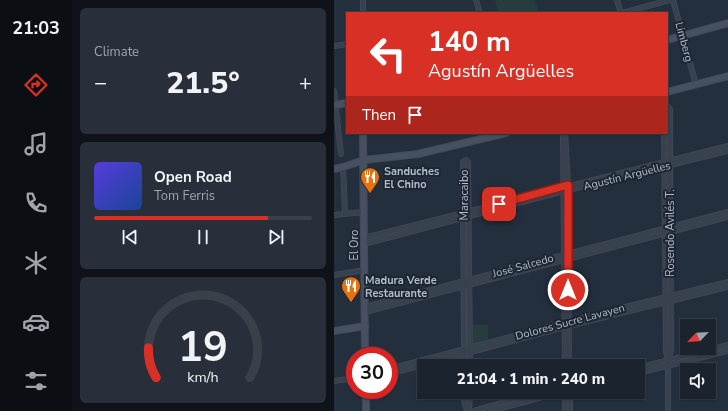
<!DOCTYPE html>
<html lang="en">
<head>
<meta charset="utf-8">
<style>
	body { margin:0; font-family:"Nunito Sans",sans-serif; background:#282f3a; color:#f1f3f6; height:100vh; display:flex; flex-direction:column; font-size:15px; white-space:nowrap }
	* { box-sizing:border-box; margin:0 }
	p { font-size:13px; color:#a0a4aa }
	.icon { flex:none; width:22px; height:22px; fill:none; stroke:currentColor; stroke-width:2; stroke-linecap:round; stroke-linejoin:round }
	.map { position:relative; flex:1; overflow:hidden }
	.panel { display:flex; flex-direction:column; gap:8px; padding:8px; background:#0f1319; width:262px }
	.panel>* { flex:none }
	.guide { position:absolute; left:12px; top:12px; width:322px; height:122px; border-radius:0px; box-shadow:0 1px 3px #0004,0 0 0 1px #39404a; background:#d93025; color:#fff; overflow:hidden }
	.needle { width:26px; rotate:245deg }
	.controls { position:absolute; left:346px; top:319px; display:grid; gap:8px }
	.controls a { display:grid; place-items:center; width:36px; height:36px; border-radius:0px; background:#1b232e; box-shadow:0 1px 3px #0004,0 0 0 1px #39404a; font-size:20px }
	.speed { position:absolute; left:12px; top:347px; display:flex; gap:8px; font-size:20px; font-weight:700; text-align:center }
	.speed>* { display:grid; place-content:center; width:52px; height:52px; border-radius:50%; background:#1b232e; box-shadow:0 1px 3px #0004,0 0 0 1px #39404a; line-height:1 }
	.speed .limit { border:6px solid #d22; background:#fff; color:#111 }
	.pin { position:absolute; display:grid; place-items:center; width:34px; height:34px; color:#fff; margin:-17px; border-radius:8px; box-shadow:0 2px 6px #0006 }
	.me { position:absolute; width:44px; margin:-22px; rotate:0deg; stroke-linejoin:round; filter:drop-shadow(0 0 3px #0008) }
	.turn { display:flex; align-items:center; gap:14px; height:84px; padding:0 16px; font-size:18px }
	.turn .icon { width:52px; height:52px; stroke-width:2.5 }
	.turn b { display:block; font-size:28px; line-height:34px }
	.then { display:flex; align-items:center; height:38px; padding:0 16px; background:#0003; gap:8px; font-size:15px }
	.big { font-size:30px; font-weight:800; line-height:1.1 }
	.panel .card { flex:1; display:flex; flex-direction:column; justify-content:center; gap:6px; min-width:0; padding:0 14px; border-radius:6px; background:#282f3a }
	.panel .dial { align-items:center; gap:0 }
	.dial svg { height:104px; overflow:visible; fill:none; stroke:#39404a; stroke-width:7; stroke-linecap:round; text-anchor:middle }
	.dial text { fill:#f1f3f6; stroke:none }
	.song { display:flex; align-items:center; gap:12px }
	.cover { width:48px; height:48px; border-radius:6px; background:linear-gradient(135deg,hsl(250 70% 55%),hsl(220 70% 35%)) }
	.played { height:4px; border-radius:2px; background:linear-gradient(90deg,#d93025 80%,#39404a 80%) }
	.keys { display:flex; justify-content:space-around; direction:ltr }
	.heat { display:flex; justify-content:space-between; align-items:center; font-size:22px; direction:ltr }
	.trip { position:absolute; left:83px; top:359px; width:228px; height:40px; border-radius:0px; background:#1b232e; box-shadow:0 1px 3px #0004,0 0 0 1px #39404a; font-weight:800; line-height:40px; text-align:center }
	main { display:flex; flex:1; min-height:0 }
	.tab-bar { display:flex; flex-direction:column; width:72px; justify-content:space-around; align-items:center; background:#0b0e12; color:#a0a4aa }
	.tab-bar .icon { width:28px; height:28px }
	.tab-bar .current { color:#d93025 }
	.tab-bar b { font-size:18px; color:#f1f3f6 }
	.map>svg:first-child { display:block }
	.green { fill:#263c3f }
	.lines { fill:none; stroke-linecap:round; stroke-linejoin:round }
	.street-casing { stroke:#414a57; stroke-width:6 }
	.secondary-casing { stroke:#414a57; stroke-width:8 }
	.street { stroke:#38414e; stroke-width:4.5 }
	.secondary { stroke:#465061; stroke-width:6 }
	.route-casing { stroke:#8d1f18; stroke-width:10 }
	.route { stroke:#d93025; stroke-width:7 }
	.labels { text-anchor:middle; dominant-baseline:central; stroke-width:4; stroke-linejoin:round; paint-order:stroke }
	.street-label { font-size:11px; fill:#b4bcc9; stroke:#1d2633 }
	.poi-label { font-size:11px; font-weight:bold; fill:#b4bcc9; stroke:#1d2633; text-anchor:start }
</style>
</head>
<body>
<main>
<nav class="tab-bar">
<b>21:03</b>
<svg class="icon current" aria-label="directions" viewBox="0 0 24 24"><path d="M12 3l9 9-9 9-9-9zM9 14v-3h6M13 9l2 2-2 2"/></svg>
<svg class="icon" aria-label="music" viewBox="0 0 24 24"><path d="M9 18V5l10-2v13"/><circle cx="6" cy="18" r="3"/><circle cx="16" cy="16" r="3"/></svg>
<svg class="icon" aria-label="phone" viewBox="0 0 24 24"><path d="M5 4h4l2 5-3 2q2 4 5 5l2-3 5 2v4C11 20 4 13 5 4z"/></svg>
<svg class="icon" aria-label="climate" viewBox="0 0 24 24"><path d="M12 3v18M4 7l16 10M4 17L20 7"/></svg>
<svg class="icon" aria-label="car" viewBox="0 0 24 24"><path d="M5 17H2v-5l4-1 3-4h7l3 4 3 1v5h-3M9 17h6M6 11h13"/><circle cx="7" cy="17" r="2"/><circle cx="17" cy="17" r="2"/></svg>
<svg class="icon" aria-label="filters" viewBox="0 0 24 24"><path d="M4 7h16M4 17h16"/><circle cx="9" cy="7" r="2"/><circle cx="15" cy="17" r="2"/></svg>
</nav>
<section class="panel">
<div class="card"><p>Climate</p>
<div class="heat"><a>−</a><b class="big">21.5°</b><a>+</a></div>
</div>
<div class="card">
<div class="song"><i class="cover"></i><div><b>Open Road</b><p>Tom Ferris</p></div></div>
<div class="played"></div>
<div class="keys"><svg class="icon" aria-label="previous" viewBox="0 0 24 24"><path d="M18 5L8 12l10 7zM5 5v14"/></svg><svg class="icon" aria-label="pause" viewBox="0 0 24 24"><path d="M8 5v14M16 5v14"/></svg><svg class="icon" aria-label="next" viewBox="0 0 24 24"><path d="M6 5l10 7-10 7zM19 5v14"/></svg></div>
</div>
<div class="card dial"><svg viewBox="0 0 100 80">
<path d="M14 69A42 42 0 1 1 86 69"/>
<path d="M14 69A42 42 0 0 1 8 46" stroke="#d93025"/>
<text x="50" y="56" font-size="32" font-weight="700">19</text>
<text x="50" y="72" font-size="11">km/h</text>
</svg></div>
</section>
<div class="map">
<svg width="394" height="411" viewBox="0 0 394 411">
	<rect width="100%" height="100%" fill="#242f3e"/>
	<g class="green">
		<path d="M165,0H201L205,13H165L161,1Z"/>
		<path d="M138,325H154V342L139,345Z"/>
	</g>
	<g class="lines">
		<defs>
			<g id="street">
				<path d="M29,0V13"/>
				<path d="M142,0L146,13"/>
				<path d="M283,0L287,13"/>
				<path d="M339,0L362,85"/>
				<path d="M288,13L336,0"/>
				<path d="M0,46L13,44"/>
				<path d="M0,91L7,154"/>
				<path d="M333,106L336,109L337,351L334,359"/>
				<path d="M229,133L231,366"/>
				<path d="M231,133L234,185L235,366"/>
				<path d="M330,133L332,352L334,360V411"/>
				<path d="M9,167L11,213"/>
				<path d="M0,215L30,212"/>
				<path d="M30,238L394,146"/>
				<path d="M30,244L230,191L394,151"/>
				<path d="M0,275L31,270"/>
				<path d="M31,307L394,212"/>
				<path d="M31,312L394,217"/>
				<path d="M130,366L129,162L132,160L134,162L136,366"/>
				<path d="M304,368L394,345"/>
				<path d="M55,369L283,309L394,282"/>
				<path d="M304,373L394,351"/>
				<path d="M55,374L234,326L394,287"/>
				<path d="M0,381L21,378"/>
				<path d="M130,392V401L133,411"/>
				<path d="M236,392V411"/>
				<path d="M135,411L136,392"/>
				<path d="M140,411L177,400L209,392"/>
				<path d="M157,411L227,392"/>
				<path d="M231,411V392"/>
			</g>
			<g id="secondary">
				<path d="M333,40L394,23"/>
				<path d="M333,92L394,76"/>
				<path d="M0,105L13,103"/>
				<path d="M29,133L31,356"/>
				<path d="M0,169L9,167L30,160L84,154L172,133"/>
				<path d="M0,331L31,326"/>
				<path d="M32,390V411"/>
			</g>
		</defs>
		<use href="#street" class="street-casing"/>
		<use href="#secondary" class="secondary-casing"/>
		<use href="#street" class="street"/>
		<use href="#secondary" class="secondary"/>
	</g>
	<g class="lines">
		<defs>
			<path id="route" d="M165,204L234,185V290"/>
		</defs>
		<use href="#route" class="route-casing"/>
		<use href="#route" class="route"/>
	</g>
	<defs>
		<symbol id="restaurant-pin" viewBox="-11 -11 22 30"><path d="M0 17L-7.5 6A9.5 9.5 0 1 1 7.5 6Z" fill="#e8710a" stroke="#1d2633"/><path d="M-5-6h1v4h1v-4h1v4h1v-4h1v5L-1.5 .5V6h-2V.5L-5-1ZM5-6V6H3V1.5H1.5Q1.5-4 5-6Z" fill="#fff"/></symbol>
	</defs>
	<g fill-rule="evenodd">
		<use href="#restaurant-pin" x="25" y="166" width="22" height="30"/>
		<use href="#restaurant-pin" x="6" y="275" width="22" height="30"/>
	</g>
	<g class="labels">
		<g class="street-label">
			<text transform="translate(350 42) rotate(75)">Limberg</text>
			<text transform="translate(293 176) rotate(-14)">Agustín Argüelles</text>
			<text transform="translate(130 195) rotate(-90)">Maracaibo</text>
			<text transform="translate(336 233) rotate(-90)">Rosendo Avilés T.</text>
			<text transform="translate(20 245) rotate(-90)">El Oro</text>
			<text transform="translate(189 266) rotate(-15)">José Salcedo</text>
			<text transform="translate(236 322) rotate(-15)">Dolores Sucre Lavayen</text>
		</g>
		<g class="poi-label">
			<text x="50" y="171">Sanduches<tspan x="50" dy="13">El Chino</tspan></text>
			<text x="31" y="280">Madura Verde<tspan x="31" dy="13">Restaurante</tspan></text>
		</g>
	</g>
</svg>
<div class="controls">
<a><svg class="needle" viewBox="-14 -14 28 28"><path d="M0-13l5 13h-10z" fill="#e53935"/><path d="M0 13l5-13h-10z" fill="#a0a4aa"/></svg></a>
<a><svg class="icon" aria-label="sound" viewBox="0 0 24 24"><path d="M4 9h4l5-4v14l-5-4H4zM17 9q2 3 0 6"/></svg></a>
</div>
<div class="speed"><div class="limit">30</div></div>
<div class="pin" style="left:165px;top:204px;background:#d93025"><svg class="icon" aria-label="arrive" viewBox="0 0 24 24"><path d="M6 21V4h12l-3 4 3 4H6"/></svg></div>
<svg class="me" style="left:234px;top:290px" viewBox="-20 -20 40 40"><circle r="17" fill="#d93025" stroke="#fff" stroke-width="3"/><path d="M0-11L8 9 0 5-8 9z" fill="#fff"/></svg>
<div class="trip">21:04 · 1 min · 240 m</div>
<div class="guide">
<div class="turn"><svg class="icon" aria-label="left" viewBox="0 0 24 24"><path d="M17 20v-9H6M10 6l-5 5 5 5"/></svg><div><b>140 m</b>Agustín Argüelles</div></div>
<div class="then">Then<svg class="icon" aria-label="arrive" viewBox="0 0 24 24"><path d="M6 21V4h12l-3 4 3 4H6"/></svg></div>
</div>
</div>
</main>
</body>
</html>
